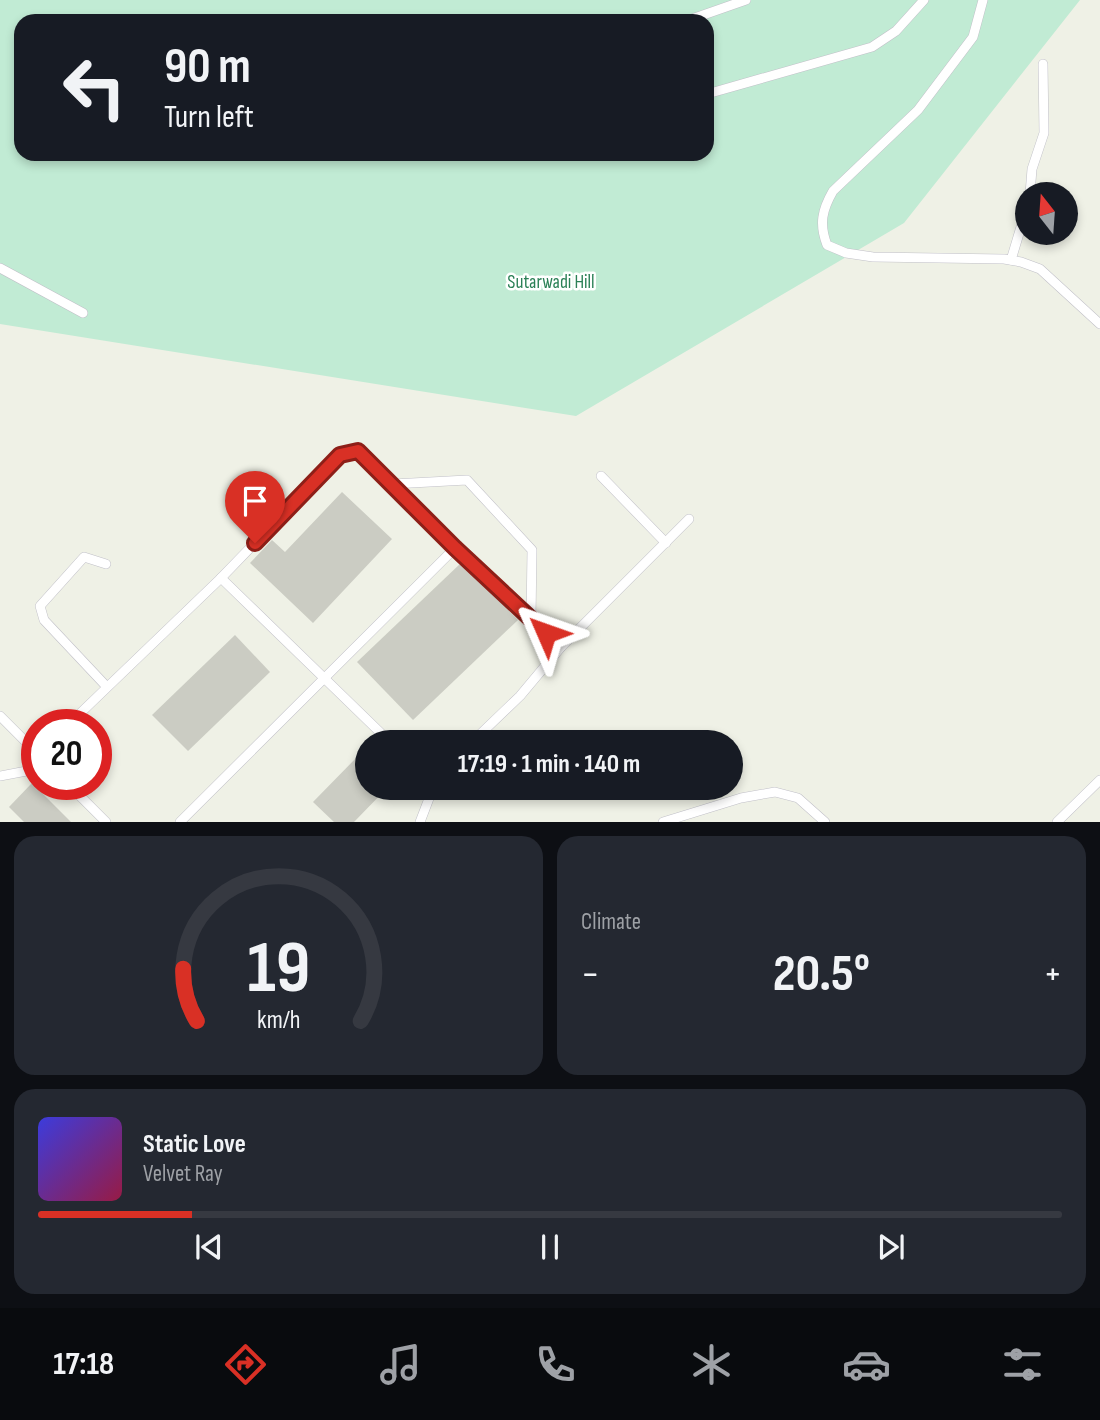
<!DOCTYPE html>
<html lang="en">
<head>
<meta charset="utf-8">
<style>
	body { margin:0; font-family:"Sofia Sans Condensed",sans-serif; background:#242831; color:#f1f3f6; height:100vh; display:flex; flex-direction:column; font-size:26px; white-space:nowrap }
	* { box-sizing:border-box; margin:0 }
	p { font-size:23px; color:#9ea1a6 }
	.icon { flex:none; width:38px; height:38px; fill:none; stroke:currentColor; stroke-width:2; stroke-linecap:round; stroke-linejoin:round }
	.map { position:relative; height:822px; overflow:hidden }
	.panel { display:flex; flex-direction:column; gap:14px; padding:14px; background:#0d0f14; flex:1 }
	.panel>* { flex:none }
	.banner { position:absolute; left:14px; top:14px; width:700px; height:147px; border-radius:21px; box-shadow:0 4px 10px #0003; background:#171b24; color:#f1f3f6; overflow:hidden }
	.needle { width:46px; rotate:343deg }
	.tools { position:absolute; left:1015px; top:182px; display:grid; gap:14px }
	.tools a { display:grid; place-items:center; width:63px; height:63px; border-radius:50%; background:#171b24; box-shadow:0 4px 10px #0003; font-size:35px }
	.speed { position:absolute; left:21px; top:709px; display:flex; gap:14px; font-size:35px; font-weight:700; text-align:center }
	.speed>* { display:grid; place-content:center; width:91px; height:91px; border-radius:50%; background:#171b24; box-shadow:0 4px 10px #0003; line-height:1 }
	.speed .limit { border:10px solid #d22; background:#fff; color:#111 }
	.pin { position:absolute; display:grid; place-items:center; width:60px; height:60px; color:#fff; margin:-72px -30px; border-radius:50% 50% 50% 0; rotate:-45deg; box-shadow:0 0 7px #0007 }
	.pin .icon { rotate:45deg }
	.me { position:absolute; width:77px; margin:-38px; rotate:313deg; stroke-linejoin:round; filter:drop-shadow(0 0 5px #0008) }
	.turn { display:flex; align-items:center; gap:24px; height:147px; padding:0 35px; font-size:32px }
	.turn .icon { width:91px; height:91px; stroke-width:2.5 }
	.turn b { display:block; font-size:49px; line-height:60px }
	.big { font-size:52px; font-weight:700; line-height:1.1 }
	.panel .card { flex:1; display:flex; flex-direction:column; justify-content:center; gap:10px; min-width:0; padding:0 24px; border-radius:21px; background:#242831 }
	.panel .dial { align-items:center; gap:0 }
	.dial svg { height:182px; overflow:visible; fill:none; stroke:#363941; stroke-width:7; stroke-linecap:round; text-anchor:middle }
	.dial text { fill:#f1f3f6; stroke:none }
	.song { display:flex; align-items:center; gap:21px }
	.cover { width:84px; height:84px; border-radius:10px; background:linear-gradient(135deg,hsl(240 70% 55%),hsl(340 70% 35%)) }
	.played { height:7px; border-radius:4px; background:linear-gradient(90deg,#d93025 15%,#363941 15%) }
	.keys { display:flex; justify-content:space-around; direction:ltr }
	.heat { display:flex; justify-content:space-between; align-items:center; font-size:38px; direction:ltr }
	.panel .tiles { flex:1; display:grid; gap:14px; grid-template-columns:1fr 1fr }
	.card:last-child { grid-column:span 2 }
	.trip { position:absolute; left:355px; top:730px; width:388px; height:70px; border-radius:35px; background:#171b24; box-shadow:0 4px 10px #0003; font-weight:700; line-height:70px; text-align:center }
	.dock { display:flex; height:112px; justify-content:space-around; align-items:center; background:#090b0e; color:#9ea1a6 }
	.dock .icon { width:49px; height:49px }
	.dock .selected { color:#d93025 }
	.dock b { font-size:32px; color:#f1f3f6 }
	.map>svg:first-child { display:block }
	.green { fill:#c1ebd4; fill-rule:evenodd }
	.building { fill:#cbccc3 }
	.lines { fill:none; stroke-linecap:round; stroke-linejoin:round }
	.lane-casing { stroke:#c1c0c8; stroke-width:10 }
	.lane { stroke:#fff; stroke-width:9 }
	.route-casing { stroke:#8d1f18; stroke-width:18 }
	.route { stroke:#d93025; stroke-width:12 }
	.labels { text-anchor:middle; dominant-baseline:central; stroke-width:5; stroke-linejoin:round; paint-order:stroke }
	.park-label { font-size:19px; fill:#2b8056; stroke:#fff }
</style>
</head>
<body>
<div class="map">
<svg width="1100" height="822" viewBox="0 0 1100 822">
	<rect width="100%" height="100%" fill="#eff1e6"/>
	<path class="green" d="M0,0H1080L904,223L576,416L0,324ZM21,21H707V154H21Z"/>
	<g class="building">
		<path d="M342,492L392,539L313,623L250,563L272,540L285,552Z"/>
		<path d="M462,562L518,620L413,720L357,662Z"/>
		<path d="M235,635L270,672L188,751L152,715Z"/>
		<path d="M357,757L368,766V788H387L354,822H334L313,802Z"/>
		<path d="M32,783L71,822H24L9,807Z"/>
	</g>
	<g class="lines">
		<defs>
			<g id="lane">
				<path d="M983,0L973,37L918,110L833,191C822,210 819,224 827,245L846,253L873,257L1004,259L1021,262L1040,269L1100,324"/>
				<path d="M686,21L746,0"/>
				<path d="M707,94L872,47L896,31L924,0"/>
				<path d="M1030,194L1032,169L1044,133L1043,64"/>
				<path d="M1011,260L1027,207"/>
				<path d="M0,268L83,313"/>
				<path d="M601,476L666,543"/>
				<path d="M393,484L467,480L532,550L531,618"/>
				<path d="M106,564L84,557L40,606L44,620L107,687"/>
				<path d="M221,578L390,742"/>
				<path d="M0,716L37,753"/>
				<path d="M69,724L221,578L340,455L351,451L363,453L455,548L561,647"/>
				<path d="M472,742L520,696L561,647L689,519"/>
				<path d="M0,776L37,769"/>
				<path d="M68,784L106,822"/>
				<path d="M180,822L455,548"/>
				<path d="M420,822L433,788"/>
				<path d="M663,822L741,798L775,792L798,798L825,822"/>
				<path d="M1057,822L1100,780"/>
			</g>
		</defs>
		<use href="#lane" class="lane-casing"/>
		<use href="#lane" class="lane"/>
	</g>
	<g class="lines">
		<defs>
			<path id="route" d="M255,543L340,455L358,451L455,548L546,633"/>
		</defs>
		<use href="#route" class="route-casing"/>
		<use href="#route" class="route"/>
	</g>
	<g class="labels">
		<g class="park-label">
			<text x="551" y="282">Sutarwadi Hill</text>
		</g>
	</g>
</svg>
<div class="tools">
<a><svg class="needle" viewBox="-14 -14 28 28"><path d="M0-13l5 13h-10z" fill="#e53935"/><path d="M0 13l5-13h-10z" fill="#9ea1a6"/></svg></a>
</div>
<div class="speed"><div class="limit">20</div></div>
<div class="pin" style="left:255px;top:543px;background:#d93025"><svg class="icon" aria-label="arrive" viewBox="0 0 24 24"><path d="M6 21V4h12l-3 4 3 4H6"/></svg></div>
<svg class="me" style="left:546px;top:633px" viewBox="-20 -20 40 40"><path d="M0-17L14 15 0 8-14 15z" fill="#d93025" stroke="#fff" stroke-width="4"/></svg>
<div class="trip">17:19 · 1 min · 140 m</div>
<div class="banner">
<div class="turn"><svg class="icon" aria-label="left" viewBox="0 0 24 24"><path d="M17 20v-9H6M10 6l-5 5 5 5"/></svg><div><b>90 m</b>Turn left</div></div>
</div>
</div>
<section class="panel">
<div class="tiles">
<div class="card dial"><svg viewBox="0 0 100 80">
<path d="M14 69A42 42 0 1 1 86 69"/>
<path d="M14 69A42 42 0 0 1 8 46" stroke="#d93025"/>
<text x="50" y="56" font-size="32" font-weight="700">19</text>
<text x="50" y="72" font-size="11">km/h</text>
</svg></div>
<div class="card"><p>Climate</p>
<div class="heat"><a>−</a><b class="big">20.5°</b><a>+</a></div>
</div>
<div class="card">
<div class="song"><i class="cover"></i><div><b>Static Love</b><p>Velvet Ray</p></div></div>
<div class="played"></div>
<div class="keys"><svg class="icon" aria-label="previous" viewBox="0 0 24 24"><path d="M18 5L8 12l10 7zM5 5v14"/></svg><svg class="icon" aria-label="pause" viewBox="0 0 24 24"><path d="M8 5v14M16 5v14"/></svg><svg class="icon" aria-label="next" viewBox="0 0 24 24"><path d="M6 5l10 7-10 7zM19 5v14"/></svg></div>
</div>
</div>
</section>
<nav class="dock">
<b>17:18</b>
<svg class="icon selected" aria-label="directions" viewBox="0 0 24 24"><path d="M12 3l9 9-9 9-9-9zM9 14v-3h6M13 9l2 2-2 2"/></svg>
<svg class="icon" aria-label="music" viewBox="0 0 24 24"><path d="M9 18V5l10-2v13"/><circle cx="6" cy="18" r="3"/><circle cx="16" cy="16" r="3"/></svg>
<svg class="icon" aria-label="phone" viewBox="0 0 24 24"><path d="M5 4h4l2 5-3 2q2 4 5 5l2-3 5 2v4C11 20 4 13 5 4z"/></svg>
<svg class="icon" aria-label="climate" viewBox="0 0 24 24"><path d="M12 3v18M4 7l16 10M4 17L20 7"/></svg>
<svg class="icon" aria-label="car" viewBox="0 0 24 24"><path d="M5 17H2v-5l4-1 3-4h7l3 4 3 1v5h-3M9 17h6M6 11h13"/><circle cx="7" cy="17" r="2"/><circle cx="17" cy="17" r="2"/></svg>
<svg class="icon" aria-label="filters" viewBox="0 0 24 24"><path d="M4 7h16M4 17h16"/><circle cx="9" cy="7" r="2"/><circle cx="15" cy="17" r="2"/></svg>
</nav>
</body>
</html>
